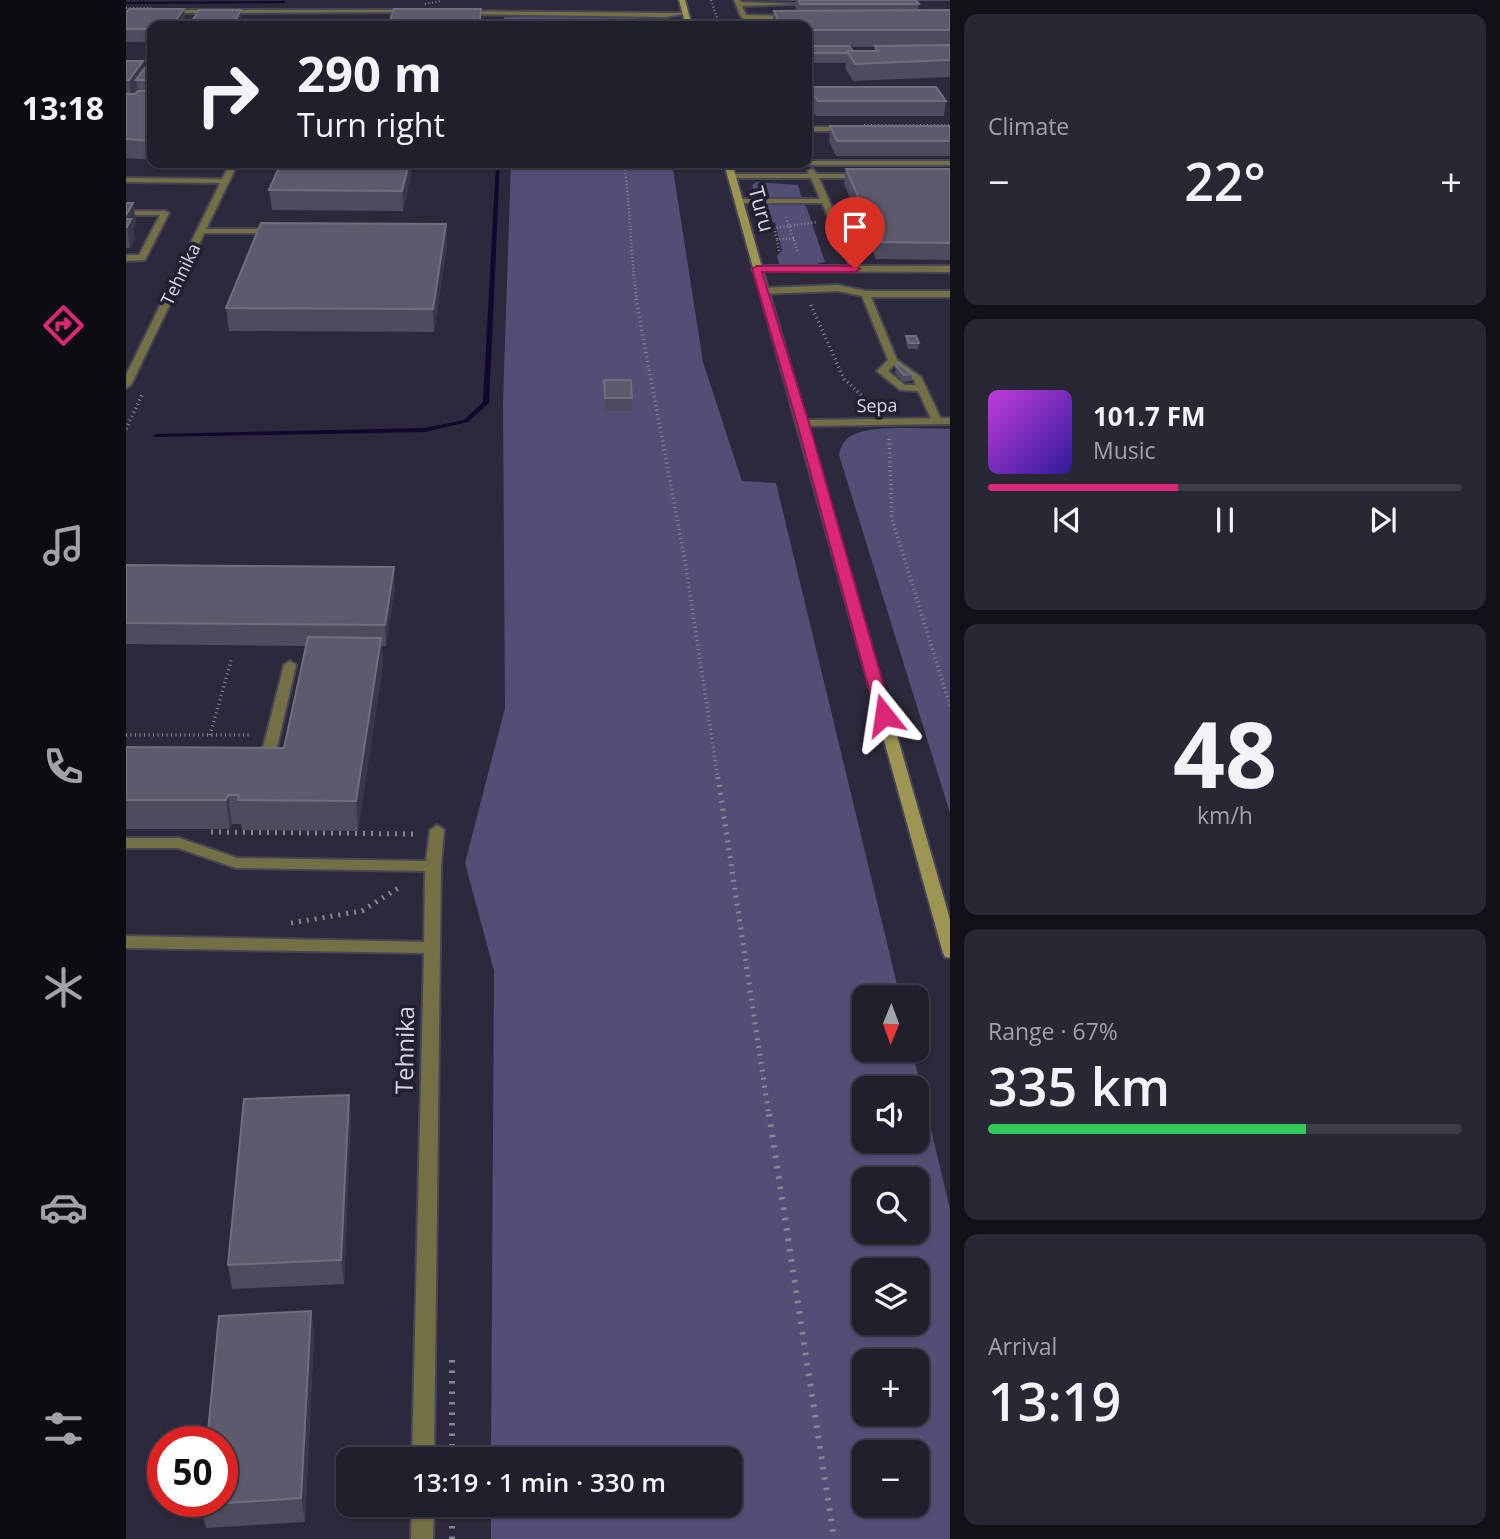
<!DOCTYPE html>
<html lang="en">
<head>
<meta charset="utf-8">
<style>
	body { margin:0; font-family:"Open Sans",sans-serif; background:#282734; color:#f1f3f6; height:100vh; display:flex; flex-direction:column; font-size:26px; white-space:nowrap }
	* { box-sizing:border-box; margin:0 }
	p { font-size:23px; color:#a2a2a9 }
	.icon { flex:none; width:38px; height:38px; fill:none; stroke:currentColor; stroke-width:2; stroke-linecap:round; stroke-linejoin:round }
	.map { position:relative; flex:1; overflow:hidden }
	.drawer { display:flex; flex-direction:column; gap:14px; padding:14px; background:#121118; width:550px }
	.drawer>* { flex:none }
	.hud { position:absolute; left:21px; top:21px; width:665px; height:147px; border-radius:14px; box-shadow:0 2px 5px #0004,0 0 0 2px #3d3d48; background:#201f2c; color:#f1f3f6; overflow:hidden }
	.needle { width:46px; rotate:181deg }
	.tools { position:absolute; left:726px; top:985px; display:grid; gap:14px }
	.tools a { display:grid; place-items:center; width:77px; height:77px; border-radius:14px; background:#201f2c; box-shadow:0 2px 5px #0004,0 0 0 2px #3d3d48; font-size:35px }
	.speed { position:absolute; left:21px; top:1426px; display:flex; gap:14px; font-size:35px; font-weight:700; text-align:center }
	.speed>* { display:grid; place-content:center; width:91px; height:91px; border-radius:50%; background:#201f2c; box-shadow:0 2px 5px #0004,0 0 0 2px #3d3d48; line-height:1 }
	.speed .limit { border:10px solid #d22; background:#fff; color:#111 }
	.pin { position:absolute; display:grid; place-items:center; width:60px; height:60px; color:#fff; margin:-72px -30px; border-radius:50% 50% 50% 0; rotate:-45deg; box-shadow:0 0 7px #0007 }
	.pin .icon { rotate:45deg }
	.me { position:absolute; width:77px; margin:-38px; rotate:345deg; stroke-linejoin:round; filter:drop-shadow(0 0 5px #0008) }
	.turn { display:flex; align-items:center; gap:24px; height:147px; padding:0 35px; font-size:32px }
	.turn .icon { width:91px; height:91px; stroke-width:2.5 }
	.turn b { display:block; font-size:49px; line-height:60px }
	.big { font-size:52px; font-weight:600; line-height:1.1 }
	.drawer .card { flex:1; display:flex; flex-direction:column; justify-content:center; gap:10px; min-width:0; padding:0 24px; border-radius:14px; background:#282734 }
	.drawer .dial { align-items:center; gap:0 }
	.dial b { font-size:91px; line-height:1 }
	.song { display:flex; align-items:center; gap:21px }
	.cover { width:84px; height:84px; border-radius:10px; background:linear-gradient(135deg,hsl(290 70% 55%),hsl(250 70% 35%)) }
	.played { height:7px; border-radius:4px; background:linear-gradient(90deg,#db2777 40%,#3d3d48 40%) }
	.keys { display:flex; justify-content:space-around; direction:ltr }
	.heat { display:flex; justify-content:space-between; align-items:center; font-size:38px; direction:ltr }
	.charge { height:10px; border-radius:5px; background:linear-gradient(90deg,#34c759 67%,#3d3d48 0) }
	.trip { position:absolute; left:210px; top:1447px; width:406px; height:70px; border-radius:14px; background:#201f2c; box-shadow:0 2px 5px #0004,0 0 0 2px #3d3d48; font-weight:600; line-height:70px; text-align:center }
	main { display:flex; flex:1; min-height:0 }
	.menu { display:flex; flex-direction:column; width:126px; justify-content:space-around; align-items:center; background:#0d0c12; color:#a2a2a9 }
	.menu .icon { width:49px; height:49px }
	.menu .current { color:#db2777 }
	.menu b { font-size:32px; color:#f1f3f6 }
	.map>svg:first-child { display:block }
	.green { fill:#544e77; fill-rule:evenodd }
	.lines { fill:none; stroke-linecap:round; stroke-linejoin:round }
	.stream { fill:#12072d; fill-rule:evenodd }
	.lane-casing { stroke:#474556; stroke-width:4 }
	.street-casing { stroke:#474556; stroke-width:4 }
	.secondary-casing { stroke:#474556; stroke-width:4 }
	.path-far4 { stroke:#878594; stroke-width:2; stroke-dasharray:1 2.5; stroke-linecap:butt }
	.path-far3 { stroke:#878594; stroke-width:2.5; stroke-dasharray:1 2.5; stroke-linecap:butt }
	.path-far2 { stroke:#878594; stroke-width:3.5; stroke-dasharray:1 3.5; stroke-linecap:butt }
	.path-far1 { stroke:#878594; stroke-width:5; stroke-dasharray:2 6; stroke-linecap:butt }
	.path { stroke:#878594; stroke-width:6; stroke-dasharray:2.5 8; stroke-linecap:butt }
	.lane { fill:#747046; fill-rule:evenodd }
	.street { fill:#747046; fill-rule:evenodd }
	.secondary { fill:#9d9652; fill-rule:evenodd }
	.wall { fill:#4d4b5e; fill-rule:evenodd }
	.shaded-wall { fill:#39374a }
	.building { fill:#5c5a6c; stroke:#6f6e7f; stroke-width:2 }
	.route { fill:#db2777; stroke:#8e194d; stroke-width:2 }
	.labels { text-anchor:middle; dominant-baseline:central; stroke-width:7; stroke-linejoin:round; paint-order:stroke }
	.far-street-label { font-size:18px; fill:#d7d6e2; stroke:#221f30 }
	.street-label { font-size:21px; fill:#d7d6e2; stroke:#221f30 }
	.near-street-label { font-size:24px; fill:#d7d6e2; stroke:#221f30 }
</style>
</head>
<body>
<main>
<nav class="menu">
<b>13:18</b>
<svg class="icon current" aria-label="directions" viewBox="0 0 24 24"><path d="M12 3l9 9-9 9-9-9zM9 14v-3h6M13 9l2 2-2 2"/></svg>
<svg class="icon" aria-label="music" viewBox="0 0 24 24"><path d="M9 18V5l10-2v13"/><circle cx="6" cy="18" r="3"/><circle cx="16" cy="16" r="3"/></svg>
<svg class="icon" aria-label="phone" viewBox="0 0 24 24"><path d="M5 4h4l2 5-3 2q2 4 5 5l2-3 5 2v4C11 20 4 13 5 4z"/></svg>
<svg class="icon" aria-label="climate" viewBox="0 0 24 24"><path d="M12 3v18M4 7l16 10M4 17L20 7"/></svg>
<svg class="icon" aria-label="car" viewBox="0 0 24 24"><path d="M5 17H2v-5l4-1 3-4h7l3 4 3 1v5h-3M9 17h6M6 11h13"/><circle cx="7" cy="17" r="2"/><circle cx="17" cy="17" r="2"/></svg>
<svg class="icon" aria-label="filters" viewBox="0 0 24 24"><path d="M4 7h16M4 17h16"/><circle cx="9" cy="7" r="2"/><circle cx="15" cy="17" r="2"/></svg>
</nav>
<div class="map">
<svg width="825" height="1539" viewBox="0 0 825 1539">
	<rect width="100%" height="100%" fill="#2b293b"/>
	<g class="green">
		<path d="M378,17H503L517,19L518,26H377Z"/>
		<path d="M385,163H546L577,362L616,481L650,483L774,997L738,998V1050H786L824,1209V1539H365V1505H604V1460L365,1459L368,971L339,863L379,708L377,402ZM738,1088H791V1141H738ZM738,1180H791V1232H738ZM738,1270H791V1323H738ZM738,1362H791V1414H738ZM738,1452H791V1505H738Z"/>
		<path d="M630,182L672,185L676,199L631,197L626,186Z"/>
		<path d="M637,203H674L680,206L699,262L683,266L653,264L651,256L656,250L649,223L638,219L633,207Z"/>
		<path d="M824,429V813L713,455C715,445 719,438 729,434C749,425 801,429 824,429Z"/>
	</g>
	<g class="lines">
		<g class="stream">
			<path d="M159,1L158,3L0,4V2Z"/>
			<path d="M370,163H374L363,403L342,422L299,432L28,437L27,436L30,434L299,428L338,420L357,402Z"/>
		</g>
		<defs>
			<g id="lane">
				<path d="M608,0H614L615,2L670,4L616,6L620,15L663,16L665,19H618L615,17Z"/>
				<path d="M681,127H722L725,129L722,131H681Z"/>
				<path d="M683,161H825V165H680L679,163Z"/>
				<path d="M686,169L691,174H736L740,176L736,178H693L732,266H825V272L627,271L626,269L630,266H724L696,203H613L609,201L613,199H694L685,178H606L602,176L606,174H683L682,171Z"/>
				<path d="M0,178L99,179L103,181L99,183L0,182Z"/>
				<path d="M0,211H39L43,213L19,260L0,261V255H13L34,215H0Z"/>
				<path d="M75,229H150L154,231L150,233H72L71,231Z"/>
				<path d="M712,285L740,291H825V297H745L771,360L795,377L816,421L815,423L806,421L792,391L774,390L751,371L762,360L736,296L712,291L637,294L633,291L637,288ZM768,365L788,380L790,385H779L762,371Z"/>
				<path d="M164,661L170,665L149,756L142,760L129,759L127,756L129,753L136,752L158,665Z"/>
				<path d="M311,825L318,830L315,866L314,948L312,952H300L298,948L299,871L110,868L52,848H0V838H53L111,858L300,861L304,830Z"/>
			</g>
			<g id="street">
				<path d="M40,10H286L289,12L38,13Z"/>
				<path d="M337,11L540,13H562L540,17L335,14Z"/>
				<path d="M104,163H112L5,385L0,388V375Z"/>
				<path d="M825,418V424L677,426L672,423L677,420Z"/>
				<path d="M0,936L306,942L312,944L314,948L308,1460H286L298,953L0,948Z"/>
				<path d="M286,1505H308L307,1539H285Z"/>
			</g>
			<g id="secondary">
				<path d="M553,0H559L566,26H560Z"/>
				<path d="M598,163H606L825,923V958L819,957L817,953Z"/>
			</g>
		</defs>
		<use href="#lane" class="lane-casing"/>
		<use href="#street" class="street-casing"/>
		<use href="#secondary" class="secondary-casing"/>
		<g class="path-far4">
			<path d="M585,0L594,26"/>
			<path d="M299,4L315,1"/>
			<path d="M0,8H27"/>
			<path d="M302,9H325"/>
			<path d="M738,125H825"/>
		</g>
		<g class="path-far3">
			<path d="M498,163C505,209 504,255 511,301"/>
			<path d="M660,217L672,252"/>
			<path d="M651,239L648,228L691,222"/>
			<path d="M653,251L651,239H668"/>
		</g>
		<g class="path-far2">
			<path d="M510,299L559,561L592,779"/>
			<path d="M685,305L718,379L745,404"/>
			<path d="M0,429L16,395"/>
			<path d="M763,439L766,519L825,709"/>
			<path d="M0,735H125"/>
			<path d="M84,735L106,657"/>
		</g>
		<g class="path-far1">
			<path d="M592,777L643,1116"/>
			<path d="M85,832L290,834"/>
			<path d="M165,923L236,911L274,887"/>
		</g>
		<g class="path">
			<path d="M643,1114L708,1539"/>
			<path d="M326,1360V1460"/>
			<path d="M326,1505V1539"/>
		</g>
		<use href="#lane" class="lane"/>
		<use href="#street" class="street"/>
		<use href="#secondary" class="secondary"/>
	</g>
	<g class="wall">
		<path d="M631,0H824V1H791L793,4L792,10H824V77L727,81L719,68L720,63H681V26H646L648,11H671L669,6V1ZM724,47H749L748,51H727Z"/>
		<path d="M0,13L60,22L26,26V42H0Z"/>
		<path d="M26,58V160L0,158V61H17L18,70Z"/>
		<path d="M685,87L820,101L818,116H690L682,105Z"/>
		<path d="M704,126H824V156H710L703,141Z"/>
		<path d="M155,163H286V170L277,211L146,210L143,190Z"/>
		<path d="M720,169H824V260L750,259L718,184Z"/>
		<path d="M0,203H7L10,223L7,229L9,240L4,248H0Z"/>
		<path d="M320,224L321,245L308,332L103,331L100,308Z"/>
		<path d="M780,336L793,343L792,349H782L780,342Z"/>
		<path d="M770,366L786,374L785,381L777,382L769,373Z"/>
		<path d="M478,380L506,398V411H479Z"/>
		<path d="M0,565L269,588L260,646H256L257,665L232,831L116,830L115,824H106L104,829H0V747L158,748L180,646L0,644Z"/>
		<path d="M223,1095L225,1119L218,1284L106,1289L102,1265Z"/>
		<path d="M185,1311L188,1335L179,1522L80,1528L74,1505Z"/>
	</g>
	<g class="shaded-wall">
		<path d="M58,9L60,22L56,26H45Z"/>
		<path d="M355,9V26H353Z"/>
		<path d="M115,10L116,23L114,26H106Z"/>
		<path d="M17,61L19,79L10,80L12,89L5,98L3,80Z"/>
		<path d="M283,163H286V170L277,211L276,191Z"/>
		<path d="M7,203L10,223L7,229L9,240L4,248L1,227H0V215Z"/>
		<path d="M320,224L321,245L308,332L307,309Z"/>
		<path d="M268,567L269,588L260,646L259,625Z"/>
		<path d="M255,638L257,665L232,831L230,801Z"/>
		<path d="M102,795L106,824L104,829L100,800Z"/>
		<path d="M223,1095L225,1119L218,1284L215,1260Z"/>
		<path d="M185,1311L188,1335L179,1522L175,1498Z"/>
	</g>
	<g class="building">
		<path d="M673,0H790L793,4H674Z"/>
		<path d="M3,9H58L45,26H26V29H0V13Z"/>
		<path d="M268,9H355L353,26H262Z"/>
		<path d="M73,10H115L106,26H63Z"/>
		<path d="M824,10V30H681V26H655L648,11Z"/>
		<path d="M824,45V60L729,64L721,51H752L749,46Z"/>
		<path d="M681,46H723L727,51H721V53H681Z"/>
		<path d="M26,58V80H10Z"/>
		<path d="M0,61H17L3,80H0Z"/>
		<path d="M685,87H810L820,101H692L684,91H686Z"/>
		<path d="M12,91H26V141L0,139V94H9Z"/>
		<path d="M704,126H824V141H711Z"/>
		<path d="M155,163H283L276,191L143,190Z"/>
		<path d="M720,169H824V243L752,242Z"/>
		<path d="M0,203H7L0,215Z"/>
		<path d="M0,219H5L1,227H0Z"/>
		<path d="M135,223L320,224L307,309L100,308Z"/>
		<path d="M780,336H790L793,343H783Z"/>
		<path d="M772,364L786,374L778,375L770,366Z"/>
		<path d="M478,380H505L506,398H479Z"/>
		<path d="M0,565L268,567L259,625L0,623Z"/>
		<path d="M182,637L255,638L230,801L112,800L113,795H102L100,800H0V747L158,748Z"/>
		<path d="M223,1095L215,1260L102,1265L118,1099Z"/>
		<path d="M185,1311L175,1498L74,1505L75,1502H96V1442H81L93,1316Z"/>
	</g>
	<path class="route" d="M631,266H729L734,269L729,272H636L683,423L766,715L763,718H753L750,715L671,423L626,269Z"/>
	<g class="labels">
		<g class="far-street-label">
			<text transform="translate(54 274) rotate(-64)">Tehnika</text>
			<text transform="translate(751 405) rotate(-1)">Sepa</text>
		</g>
		<g class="street-label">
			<text transform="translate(636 209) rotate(75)">Turu</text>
		</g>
		<g class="near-street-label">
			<text transform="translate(278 1050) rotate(-89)">Tehnika</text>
		</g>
	</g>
</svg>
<div class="tools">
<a><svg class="needle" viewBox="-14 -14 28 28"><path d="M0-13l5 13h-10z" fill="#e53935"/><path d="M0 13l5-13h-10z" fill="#a2a2a9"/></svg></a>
<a><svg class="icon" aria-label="sound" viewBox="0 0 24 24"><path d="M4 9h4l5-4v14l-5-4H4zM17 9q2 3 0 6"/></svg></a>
<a><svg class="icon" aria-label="search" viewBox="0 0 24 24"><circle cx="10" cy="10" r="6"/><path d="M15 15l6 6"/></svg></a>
<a><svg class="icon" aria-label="layers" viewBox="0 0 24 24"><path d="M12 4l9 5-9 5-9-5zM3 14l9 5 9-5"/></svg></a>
<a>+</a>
<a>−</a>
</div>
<div class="speed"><div class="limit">50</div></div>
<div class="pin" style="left:729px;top:269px;background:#d93025"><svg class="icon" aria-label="arrive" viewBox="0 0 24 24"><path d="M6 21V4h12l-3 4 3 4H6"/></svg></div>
<svg class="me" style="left:758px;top:715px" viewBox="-20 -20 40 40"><path d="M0-17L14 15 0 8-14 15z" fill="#db2777" stroke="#fff" stroke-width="4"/></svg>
<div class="trip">13:19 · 1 min · 330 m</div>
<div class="hud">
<div class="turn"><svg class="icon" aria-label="right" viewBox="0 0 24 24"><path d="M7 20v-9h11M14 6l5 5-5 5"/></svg><div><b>290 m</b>Turn right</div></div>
</div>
</div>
<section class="drawer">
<div class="card"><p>Climate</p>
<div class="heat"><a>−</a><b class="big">22°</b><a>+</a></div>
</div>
<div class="card">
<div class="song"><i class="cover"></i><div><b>101.7 FM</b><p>Music</p></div></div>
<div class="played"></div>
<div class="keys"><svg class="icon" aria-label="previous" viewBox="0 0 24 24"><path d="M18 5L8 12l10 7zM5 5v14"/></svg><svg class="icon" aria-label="pause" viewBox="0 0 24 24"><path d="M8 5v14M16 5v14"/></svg><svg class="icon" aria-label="next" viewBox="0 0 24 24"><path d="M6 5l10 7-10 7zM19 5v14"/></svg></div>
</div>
<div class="card dial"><b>48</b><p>km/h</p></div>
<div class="card"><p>Range · 67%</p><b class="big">335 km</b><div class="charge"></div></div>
<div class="card"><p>Arrival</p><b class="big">13:19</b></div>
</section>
</main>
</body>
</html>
